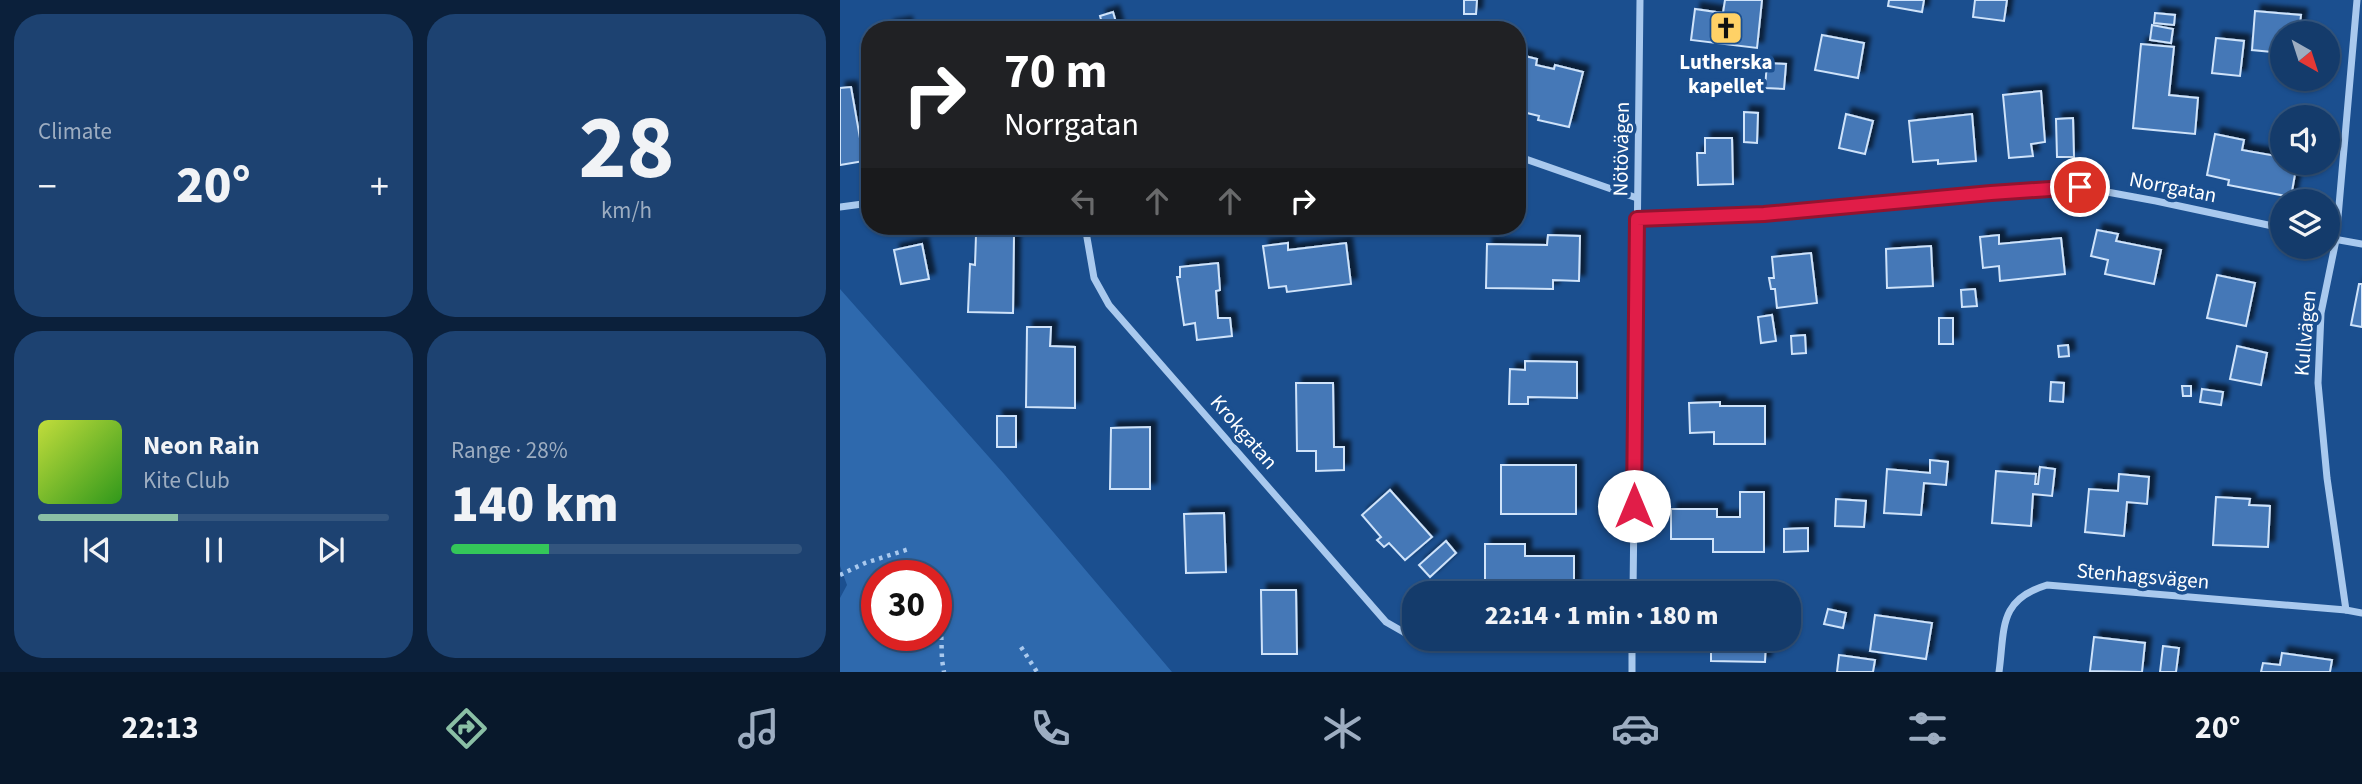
<!DOCTYPE html>
<html lang="en">
<head>
<meta charset="utf-8">
<style>
	body { margin:0; font-family:"Source Sans 3",sans-serif; background:#1d4271; color:#f1f3f6; height:100vh; display:flex; flex-direction:column; font-size:26px; white-space:nowrap }
	* { box-sizing:border-box; margin:0 }
	p { font-size:23px; color:#9dadc1 }
	.icon { flex:none; width:38px; height:38px; fill:none; stroke:currentColor; stroke-width:2; stroke-linecap:round; stroke-linejoin:round }
	.map { position:relative; flex:1; overflow:hidden }
	.drawer { display:flex; flex-direction:column; gap:14px; padding:14px; background:#0b203b; width:840px }
	.drawer>* { flex:none }
	.banner { position:absolute; left:21px; top:21px; width:665px; height:214px; border-radius:28px; box-shadow:0 2px 5px #0004,0 0 0 2px #33557e; background:#202124; color:#fff; overflow:hidden }
	.needle { width:46px; rotate:141deg }
	.buttons { position:absolute; left:1430px; top:21px; display:grid; gap:14px }
	.buttons a { display:grid; place-items:center; width:70px; height:70px; border-radius:50%; background:#143b6b; box-shadow:0 2px 5px #0004,0 0 0 2px #33557e; font-size:35px }
	.speed { position:absolute; left:21px; top:560px; display:flex; gap:14px; font-size:35px; font-weight:700; text-align:center }
	.speed>* { display:grid; place-content:center; width:91px; height:91px; border-radius:50%; background:#143b6b; box-shadow:0 2px 5px #0004,0 0 0 2px #33557e; line-height:1 }
	.speed .limit { border:10px solid #d22; background:#fff; color:#111 }
	.pin { position:absolute; display:grid; place-items:center; width:60px; height:60px; color:#fff; margin:-30px; border:4px solid #fff; border-radius:50%; box-shadow:0 2px 7px #0007 }
	.me { position:absolute; width:77px; margin:-38px; rotate:0deg; stroke-linejoin:round; filter:drop-shadow(0 0 5px #0008) }
	.turn { display:flex; align-items:center; gap:24px; height:147px; padding:0 28px; font-size:32px }
	.turn .icon { width:91px; height:91px; stroke-width:2.5 }
	.turn b { display:block; font-size:49px; line-height:60px }
	.lanes { display:flex; align-items:center; height:66px; padding:0 28px; background:#0003; justify-content:center; gap:35px; direction:ltr }
	.lanes .off { opacity:.35 }
	.big { font-size:52px; font-weight:800; line-height:1.1 }
	.drawer .card { flex:1; display:flex; flex-direction:column; justify-content:center; gap:10px; min-width:0; padding:0 24px; border-radius:28px; background:#1d4271 }
	.drawer .dial { align-items:center; gap:0 }
	.dial b { font-size:91px; line-height:1 }
	.song { display:flex; align-items:center; gap:21px }
	.cover { width:84px; height:84px; border-radius:10px; background:linear-gradient(135deg,hsl(70 70% 55%),hsl(110 70% 35%)) }
	.played { height:7px; border-radius:4px; background:linear-gradient(90deg,#8abfa5 40%,#33557e 40%) }
	.keys { display:flex; justify-content:space-around; direction:ltr }
	.heat { display:flex; justify-content:space-between; align-items:center; font-size:38px; direction:ltr }
	.charge { height:10px; border-radius:5px; background:linear-gradient(90deg,#34c759 28%,#33557e 0) }
	.drawer .tiles { flex:1; display:grid; gap:14px; grid-template-columns:repeat(2,1fr) }
	.trip { position:absolute; left:562px; top:581px; width:399px; height:70px; border-radius:28px; background:#143b6b; box-shadow:0 2px 5px #0004,0 0 0 2px #33557e; font-weight:800; line-height:70px; text-align:center }
	.dock { display:flex; height:112px; justify-content:space-around; align-items:center; background:#08182b; color:#9dadc1 }
	.dock .icon { width:49px; height:49px }
	.dock .selected { color:#8abfa5 }
	.dock b { font-size:32px; color:#f1f3f6 }
	main { display:flex; flex:1; min-height:0 }
	.map>svg:first-child { display:block }
	.green { fill:#2e69ad; fill-rule:evenodd }
	.building { fill:#4478b7; stroke:#cfe3fa; stroke-width:2; filter:url(#shadow) }
	.lines { fill:none; stroke-linecap:round; stroke-linejoin:round }
	.path { stroke:#a9c9ee; stroke-width:4.5; stroke-dasharray:3.5 5; stroke-linecap:butt }
	.street { stroke:#a9c9ee; stroke-width:7 }
	.route-casing { stroke:#92132f; stroke-width:18 }
	.route { stroke:#e11d48; stroke-width:12 }
	.labels { text-anchor:middle; dominant-baseline:central; stroke-width:7; stroke-linejoin:round; paint-order:stroke }
	.poi-label { font-size:21px; font-weight:bold; fill:#fff; stroke:#1b4f8f }
	.street-label { font-size:21px; fill:#fff; stroke:#1b4f8f }
</style>
</head>
<body>
<main>
<section class="drawer">
<div class="tiles">
<div class="card"><p>Climate</p>
<div class="heat"><a>−</a><b class="big">20°</b><a>+</a></div>
</div>
<div class="card dial"><b>28</b><p>km/h</p></div>
<div class="card">
<div class="song"><i class="cover"></i><div><b>Neon Rain</b><p>Kite Club</p></div></div>
<div class="played"></div>
<div class="keys"><svg class="icon" aria-label="previous" viewBox="0 0 24 24"><path d="M18 5L8 12l10 7zM5 5v14"/></svg><svg class="icon" aria-label="pause" viewBox="0 0 24 24"><path d="M8 5v14M16 5v14"/></svg><svg class="icon" aria-label="next" viewBox="0 0 24 24"><path d="M6 5l10 7-10 7zM19 5v14"/></svg></div>
</div>
<div class="card"><p>Range · 28%</p><b class="big">140 km</b><div class="charge"></div></div>
</div>
</section>
<div class="map">
<svg width="1522" height="672" viewBox="0 0 1522 672">
	<defs>
		<filter id="shadow"><feDropShadow dx="6" dy="-6" stdDeviation="2" flood-color="#0009"/></filter>
	</defs>
	<rect width="100%" height="100%" fill="#1b4f8f"/>
	<path class="green" d="M0,289L164,474L332,672H0V598L7,585L0,566ZM37,576H96V635H37Z"/>
	<g class="building">
		<path d="M624,0H637L636,14H624Z"/>
		<path d="M885,0H922L917,48L851,40L855,9L883,13Z"/>
		<path d="M1049,0H1084L1082,12L1048,6Z"/>
		<path d="M1135,0H1167L1164,21L1133,17Z"/>
		<path d="M1415,11L1461,15L1459,33H1442V53L1412,50Z"/>
		<path d="M273,12L278,29L264,30L260,16Z"/>
		<path d="M1315,13L1335,15L1334,25L1314,23Z"/>
		<path d="M66,23L67,30H48V26Z"/>
		<path d="M1312,25L1333,29L1331,43L1310,40Z"/>
		<path d="M982,35L1024,43L1018,78L975,70Z"/>
		<path d="M1376,38L1404,41L1400,76L1372,73Z"/>
		<path d="M1301,44L1334,47L1329,95L1358,98L1355,134L1293,128Z"/>
		<path d="M677,54L697,59L696,65L714,69L715,65L743,72L729,127L698,120L699,116L683,112L682,116L677,115Z"/>
		<path d="M927,63L946,64L944,89L925,88Z"/>
		<path d="M11,87L24,161L0,165V88Z"/>
		<path d="M1201,91L1205,142L1191,144L1193,156L1169,158L1163,95Z"/>
		<path d="M904,112L918,113L917,143L904,142Z"/>
		<path d="M1006,114L1033,121L1025,154L999,148Z"/>
		<path d="M1132,114L1136,161L1098,164V160L1073,162L1069,121Z"/>
		<path d="M1233,118L1234,157H1217L1216,119Z"/>
		<path d="M1375,134L1404,140L1402,150L1442,157V163H1457L1451,197L1388,185L1389,180L1367,175Z"/>
		<path d="M865,138H892L893,184L858,185L857,153H865Z"/>
		<path d="M412,226H426L428,232L413,235Z"/>
		<path d="M1257,230L1278,234L1276,241L1321,250L1314,284L1265,274L1268,260L1251,256Z"/>
		<path d="M136,235H174L173,313L128,312L130,264L135,265Z"/>
		<path d="M708,235L740,236L739,281L713,280V289L646,288L647,244L707,245Z"/>
		<path d="M1159,235V244L1221,238L1225,274L1160,281L1159,266L1143,268L1140,237Z"/>
		<path d="M448,243V250L506,243L511,284L447,292L446,286L429,288L423,246Z"/>
		<path d="M82,244L89,279L61,284L54,250Z"/>
		<path d="M1091,246L1093,286L1047,288L1046,249Z"/>
		<path d="M971,253L977,303L937,308L935,289H931L929,278H934L932,257Z"/>
		<path d="M378,263L380,290L376,291L378,318H390L392,336L357,340L355,323L344,325L337,277H340V267Z"/>
		<path d="M1377,275L1415,283L1406,326L1367,318Z"/>
		<path d="M1519,284H1522V327L1511,325Z"/>
		<path d="M1135,289L1137,306L1122,307L1121,290Z"/>
		<path d="M932,315L936,341L921,343L918,317Z"/>
		<rect x="1099" y="318" width="14" height="26"/>
		<path d="M187,327H211L210,346L235,347V408L186,407Z"/>
		<path d="M965,335L966,353L952,354L951,336Z"/>
		<path d="M1228,345L1229,356L1219,357L1218,346Z"/>
		<path d="M1397,346L1427,353L1421,385L1390,379Z"/>
		<path d="M685,361L737,362V398L688,397V404H669L670,369L685,370Z"/>
		<path d="M1211,382L1224,383L1223,402L1210,401Z"/>
		<path d="M456,383H493L494,447H504V470L476,471V451H457Z"/>
		<path d="M1342,386H1351V396H1343Z"/>
		<path d="M1362,389L1383,392L1381,405L1360,402Z"/>
		<path d="M880,402V406H925V444H874V432L850,433L849,403Z"/>
		<rect x="157" y="416" width="19" height="31"/>
		<path d="M310,427V489H270L271,428Z"/>
		<path d="M1090,460L1108,462L1106,485L1084,483L1081,515L1044,513L1047,469L1090,473Z"/>
		<rect x="661" y="465" width="75" height="49"/>
		<path d="M1200,467L1215,469L1212,496L1193,494L1191,526L1152,523L1156,471L1196,474L1195,484H1198Z"/>
		<path d="M1279,474L1309,477L1307,504L1287,502L1284,536L1245,532L1249,489L1278,491Z"/>
		<path d="M550,490L592,537L565,560L549,543L544,547L537,540L541,537L522,515Z"/>
		<path d="M900,492H924V552H873V539H831V509H877V517H900Z"/>
		<path d="M1376,497L1410,499L1409,505L1430,506L1428,547L1373,545Z"/>
		<path d="M996,499L1026,501L1024,527L995,526Z"/>
		<path d="M384,513L386,572L346,573L344,514Z"/>
		<path d="M968,528V551L944,552V529Z"/>
		<path d="M606,541L616,553L590,577L579,565Z"/>
		<path d="M645,544H685V556H734V593L645,592Z"/>
		<path d="M421,590H456L457,654H422Z"/>
		<path d="M988,609L1006,613L1003,628L984,624Z"/>
		<path d="M1035,615L1092,623L1086,659L1030,651Z"/>
		<path d="M1254,637L1305,643L1302,672L1250,671Z"/>
		<path d="M847,639H926L925,662L871,661V649H846Z"/>
		<path d="M1323,646L1339,648L1336,672H1320Z"/>
		<path d="M1442,653L1492,660L1490,672H1421L1423,663L1440,665Z"/>
		<path d="M999,655L1035,660L1033,672H997Z"/>
	</g>
	<g class="lines">
		<g class="path">
			<path d="M0,575L25,563L69,549"/>
			<path d="M100,594L102,660L104,672"/>
			<path d="M181,647L197,672"/>
		</g>
		<g class="street">
			<path d="M1517,0L1496,240L1481,313L1478,383L1487,478L1506,610L1522,613"/>
			<path d="M677,156L797,198"/>
			<path d="M0,207L30,203"/>
			<path d="M797,219L924,214L1151,193L1240,187L1316,201L1442,228"/>
			<path d="M245,226L254,278L269,305L546,622L574,638"/>
			<path d="M1488,238L1522,244"/>
			<path d="M793,593L800,0"/>
			<path d="M575,639L586,643L640,645L792,644"/>
			<path d="M792,672V639"/>
			<path d="M1159,672C1165,628 1158,600 1207,585L1506,610"/>
		</g>
	</g>
	<g class="lines">
		<defs>
			<path id="route" d="M794,506L797,219L924,214L1151,193L1240,187"/>
		</defs>
		<use href="#route" class="route-casing"/>
		<use href="#route" class="route"/>
	</g>
	<defs>
		<symbol id="church-square" viewBox="-11 -11 22 22"><rect x="-9" y="-9" width="18" height="18" rx="4" fill="#ffd166" stroke="#1b4f8f"/><path d="M-1.2-6h2.4v3.5h3.3v2.4h-3.3V6h-2.4V-.1h-3.3v-2.4h3.3Z" fill="#111"/></symbol>
	</defs>
	<g fill-rule="evenodd">
		<use href="#church-square" x="867" y="9" width="38" height="38"/>
	</g>
	<g class="labels">
		<g class="poi-label">
			<text x="886" y="62">Lutherska<tspan x="886" dy="24">kapellet</tspan></text>
		</g>
		<g class="street-label">
			<text transform="translate(781 149) rotate(-89)">Nötövägen</text>
			<text transform="translate(1333 187) rotate(11)">Norrgatan</text>
			<text transform="translate(1465 333) rotate(-85)">Kullvägen</text>
			<text transform="translate(404 432) rotate(49)">Krokgatan</text>
			<text transform="translate(1303 576) rotate(5)">Stenhagsvägen</text>
		</g>
	</g>
</svg>
<div class="buttons">
<a><svg class="needle" viewBox="-14 -14 28 28"><path d="M0-13l5 13h-10z" fill="#e53935"/><path d="M0 13l5-13h-10z" fill="#9dadc1"/></svg></a>
<a><svg class="icon" aria-label="sound" viewBox="0 0 24 24"><path d="M4 9h4l5-4v14l-5-4H4zM17 9q2 3 0 6"/></svg></a>
<a><svg class="icon" aria-label="layers" viewBox="0 0 24 24"><path d="M12 4l9 5-9 5-9-5zM3 14l9 5 9-5"/></svg></a>
</div>
<div class="speed"><div class="limit">30</div></div>
<div class="pin" style="left:1240px;top:187px;background:#d93025"><svg class="icon" aria-label="arrive" viewBox="0 0 24 24"><path d="M6 21V4h12l-3 4 3 4H6"/></svg></div>
<svg class="me" style="left:794px;top:506px" viewBox="-20 -20 40 40"><circle r="19" fill="#fff"/><path d="M0-13L10 11 0 6-10 11z" fill="#e11d48"/></svg>
<div class="trip">22:14 · 1 min · 180 m</div>
<div class="banner">
<div class="turn"><svg class="icon" aria-label="right" viewBox="0 0 24 24"><path d="M7 20v-9h11M14 6l5 5-5 5"/></svg><div><b>70 m</b>Norrgatan</div></div>
<div class="lanes"><svg class="icon off" aria-label="left" viewBox="0 0 24 24"><path d="M17 20v-9H6M10 6l-5 5 5 5"/></svg><svg class="icon off" aria-label="ahead" viewBox="0 0 24 24"><path d="M12 20V5M6 11l6-6 6 6"/></svg><svg class="icon off" aria-label="ahead" viewBox="0 0 24 24"><path d="M12 20V5M6 11l6-6 6 6"/></svg><svg class="icon" aria-label="right" viewBox="0 0 24 24"><path d="M7 20v-9h11M14 6l5 5-5 5"/></svg></div>
</div>
</div>
</main>
<nav class="dock">
<b>22:13</b>
<svg class="icon selected" aria-label="directions" viewBox="0 0 24 24"><path d="M12 3l9 9-9 9-9-9zM9 14v-3h6M13 9l2 2-2 2"/></svg>
<svg class="icon" aria-label="music" viewBox="0 0 24 24"><path d="M9 18V5l10-2v13"/><circle cx="6" cy="18" r="3"/><circle cx="16" cy="16" r="3"/></svg>
<svg class="icon" aria-label="phone" viewBox="0 0 24 24"><path d="M5 4h4l2 5-3 2q2 4 5 5l2-3 5 2v4C11 20 4 13 5 4z"/></svg>
<svg class="icon" aria-label="climate" viewBox="0 0 24 24"><path d="M12 3v18M4 7l16 10M4 17L20 7"/></svg>
<svg class="icon" aria-label="car" viewBox="0 0 24 24"><path d="M5 17H2v-5l4-1 3-4h7l3 4 3 1v5h-3M9 17h6M6 11h13"/><circle cx="7" cy="17" r="2"/><circle cx="17" cy="17" r="2"/></svg>
<svg class="icon" aria-label="filters" viewBox="0 0 24 24"><path d="M4 7h16M4 17h16"/><circle cx="9" cy="7" r="2"/><circle cx="15" cy="17" r="2"/></svg>
<b>20°</b>
</nav>
</body>
</html>
